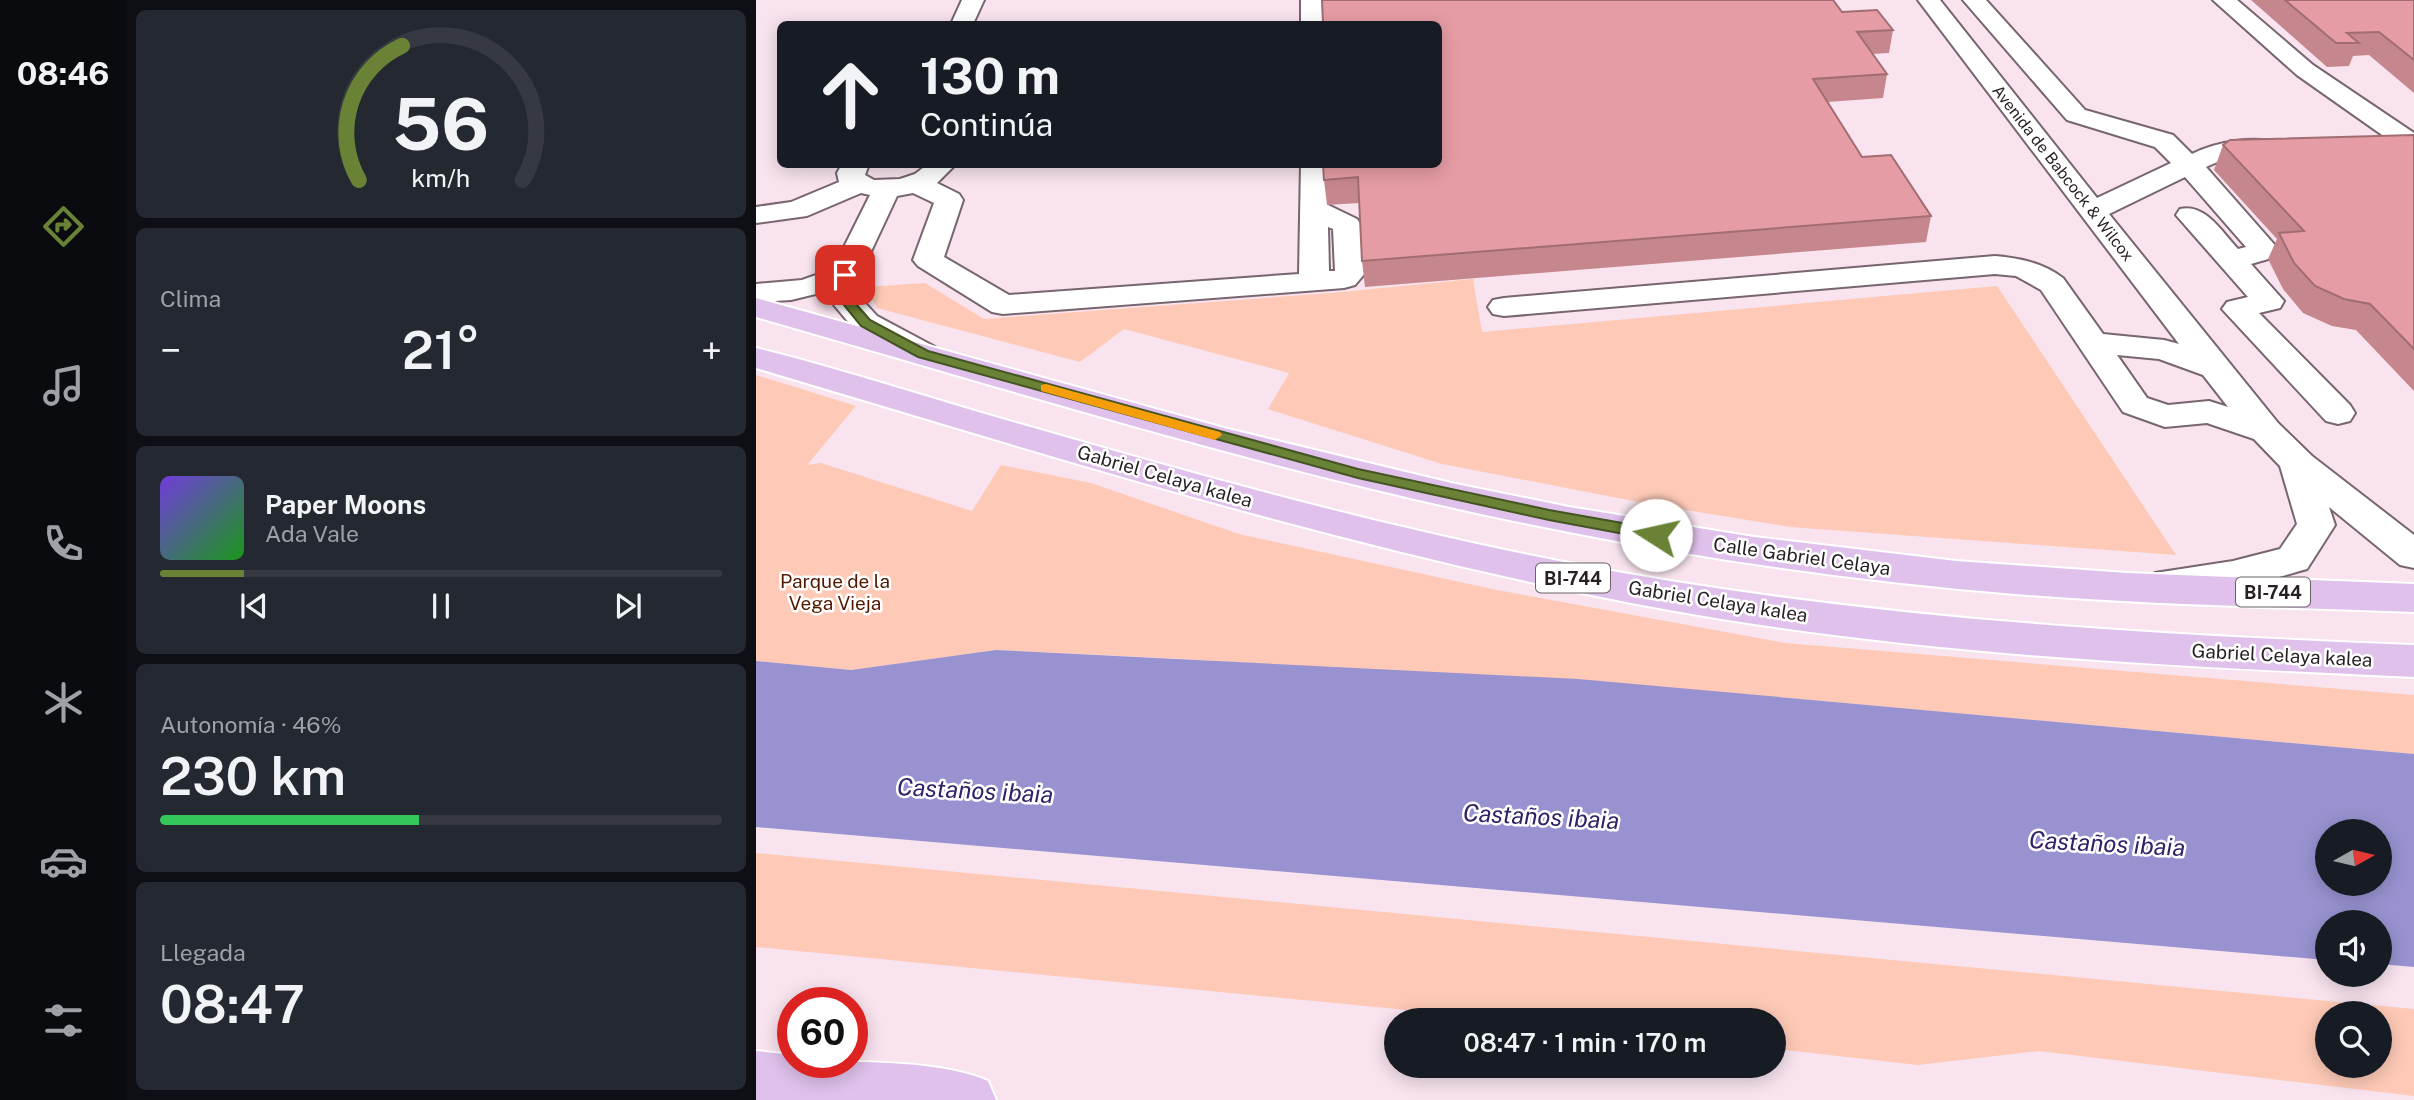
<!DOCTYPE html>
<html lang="es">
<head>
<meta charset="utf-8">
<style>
	body { margin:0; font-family:"Public Sans",sans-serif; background:#242831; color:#f1f3f6; height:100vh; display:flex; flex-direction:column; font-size:26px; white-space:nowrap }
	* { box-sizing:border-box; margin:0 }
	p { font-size:23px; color:#9ea1a6 }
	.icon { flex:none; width:38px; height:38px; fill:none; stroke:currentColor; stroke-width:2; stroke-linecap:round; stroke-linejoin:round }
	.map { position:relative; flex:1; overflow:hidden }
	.sheet { display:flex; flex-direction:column; gap:10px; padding:10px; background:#0d0f14; width:630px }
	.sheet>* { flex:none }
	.banner { position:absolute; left:21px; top:21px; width:665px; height:147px; border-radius:10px; box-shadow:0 4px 18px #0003; background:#171b24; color:#f1f3f6; overflow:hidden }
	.needle { width:46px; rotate:82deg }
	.fabs { position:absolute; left:1559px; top:819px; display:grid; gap:14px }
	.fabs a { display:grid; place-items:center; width:77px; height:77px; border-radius:50%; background:#171b24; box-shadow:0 4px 18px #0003; font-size:35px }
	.speed { position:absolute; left:21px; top:987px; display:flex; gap:14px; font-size:35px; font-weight:700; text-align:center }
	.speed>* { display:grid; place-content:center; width:91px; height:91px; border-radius:50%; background:#171b24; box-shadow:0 4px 18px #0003; line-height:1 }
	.speed .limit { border:10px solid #d22; background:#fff; color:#111 }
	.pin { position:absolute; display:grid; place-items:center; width:60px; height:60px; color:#fff; margin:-30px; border-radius:14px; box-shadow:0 4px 10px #0006 }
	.me { position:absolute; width:77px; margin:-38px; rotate:280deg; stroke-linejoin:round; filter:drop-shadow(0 0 5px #0008) }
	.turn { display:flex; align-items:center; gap:24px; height:147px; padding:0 28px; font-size:32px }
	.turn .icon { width:91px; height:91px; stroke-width:2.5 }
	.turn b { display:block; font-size:49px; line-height:60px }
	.big { font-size:52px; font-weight:600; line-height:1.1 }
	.sheet .card { flex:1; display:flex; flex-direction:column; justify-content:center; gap:10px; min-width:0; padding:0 24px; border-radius:10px; background:#242831 }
	.sheet .dial { align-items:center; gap:0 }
	.dial svg { height:182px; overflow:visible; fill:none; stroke:#363941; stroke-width:7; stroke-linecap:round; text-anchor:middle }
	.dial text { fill:#f1f3f6; stroke:none }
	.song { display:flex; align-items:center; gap:21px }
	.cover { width:84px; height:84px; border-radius:10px; background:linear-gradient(135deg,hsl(260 70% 55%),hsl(120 70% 35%)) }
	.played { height:7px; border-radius:4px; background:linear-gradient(90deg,#698235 15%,#363941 15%) }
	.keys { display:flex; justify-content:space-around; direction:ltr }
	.heat { display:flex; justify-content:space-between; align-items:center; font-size:38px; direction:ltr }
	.charge { height:10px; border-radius:5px; background:linear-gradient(90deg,#34c759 46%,#363941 0) }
	.trip { position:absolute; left:628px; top:1008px; width:402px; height:70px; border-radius:35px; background:#171b24; box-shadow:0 4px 18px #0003; font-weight:600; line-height:70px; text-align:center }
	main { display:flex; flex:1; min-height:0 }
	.tabs { display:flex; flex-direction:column; width:126px; justify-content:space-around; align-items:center; background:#090b0e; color:#9ea1a6 }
	.tabs .icon { width:49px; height:49px }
	.tabs .active { color:#698235 }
	.tabs b { font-size:32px; color:#f1f3f6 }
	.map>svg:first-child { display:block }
	.green { fill:#fecab7; fill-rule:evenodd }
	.water { fill:#9892d0; fill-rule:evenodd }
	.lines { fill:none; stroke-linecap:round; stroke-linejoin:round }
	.minor-casing { stroke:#77656f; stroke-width:4 }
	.major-casing { stroke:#fff; stroke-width:4 }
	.minor { fill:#fff; fill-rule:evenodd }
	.major { fill:#e0c1ec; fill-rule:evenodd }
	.wall { fill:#c6868d }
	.building { fill:#e69ca4; stroke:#a16d73; stroke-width:2 }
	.route { fill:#698235; stroke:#445422; stroke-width:2 }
	.slow { fill:#f59e0b }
	.labels { text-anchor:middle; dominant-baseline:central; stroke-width:5; stroke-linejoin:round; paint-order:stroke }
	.far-street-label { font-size:16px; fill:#271f23; stroke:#fff }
	.shield { fill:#fff; stroke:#686265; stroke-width:2 }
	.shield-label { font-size:18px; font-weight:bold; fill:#271f23 }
	.street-label { font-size:19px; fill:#271f23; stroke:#fff }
	.park-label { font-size:19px; fill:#541700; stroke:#fff }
	.near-water-label { font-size:24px; font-style:italic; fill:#322169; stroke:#fff }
</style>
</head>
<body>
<main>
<nav class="tabs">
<b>08:46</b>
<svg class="icon active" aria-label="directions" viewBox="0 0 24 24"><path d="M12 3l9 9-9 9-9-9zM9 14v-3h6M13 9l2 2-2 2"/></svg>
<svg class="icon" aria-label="music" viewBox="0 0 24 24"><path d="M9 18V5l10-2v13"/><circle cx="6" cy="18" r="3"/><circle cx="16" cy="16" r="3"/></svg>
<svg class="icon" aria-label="phone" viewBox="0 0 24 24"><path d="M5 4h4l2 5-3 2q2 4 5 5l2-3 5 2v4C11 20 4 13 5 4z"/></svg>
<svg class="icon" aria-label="climate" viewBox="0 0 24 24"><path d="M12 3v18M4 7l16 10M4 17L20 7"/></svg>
<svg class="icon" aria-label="car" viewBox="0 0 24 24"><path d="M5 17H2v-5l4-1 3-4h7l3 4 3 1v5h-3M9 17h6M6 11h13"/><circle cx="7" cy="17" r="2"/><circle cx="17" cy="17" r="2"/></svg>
<svg class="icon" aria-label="filters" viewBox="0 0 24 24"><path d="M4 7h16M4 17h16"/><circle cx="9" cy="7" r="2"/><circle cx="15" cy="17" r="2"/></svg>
</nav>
<section class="sheet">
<div class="card dial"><svg viewBox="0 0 100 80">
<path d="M14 69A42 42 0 1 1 86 69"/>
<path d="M14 69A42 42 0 0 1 33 10" stroke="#698235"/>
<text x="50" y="56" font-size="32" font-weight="700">56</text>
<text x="50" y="72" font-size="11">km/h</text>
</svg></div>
<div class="card"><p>Clima</p>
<div class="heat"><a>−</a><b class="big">21°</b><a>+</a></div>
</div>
<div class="card">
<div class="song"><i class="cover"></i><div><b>Paper Moons</b><p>Ada Vale</p></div></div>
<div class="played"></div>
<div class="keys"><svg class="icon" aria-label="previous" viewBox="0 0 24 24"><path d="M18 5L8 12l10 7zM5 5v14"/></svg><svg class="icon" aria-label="pause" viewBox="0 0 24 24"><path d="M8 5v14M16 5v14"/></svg><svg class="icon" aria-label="next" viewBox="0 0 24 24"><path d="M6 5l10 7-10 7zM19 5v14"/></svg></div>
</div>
<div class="card"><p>Autonomía · 46%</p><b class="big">230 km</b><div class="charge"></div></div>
<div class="card"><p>Llegada</p><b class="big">08:47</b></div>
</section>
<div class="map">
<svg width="1658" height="1100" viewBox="0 0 1658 1100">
	<rect width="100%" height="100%" fill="#f8e3ee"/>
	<g class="green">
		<path d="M717,279L726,332L1241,286L1420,555L1034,527L893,504L686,464L512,409L533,373L368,329L324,362L121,308L110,287L169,283L228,319L575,293Z"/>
		<path d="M0,375L100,406L51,465L65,463L216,511L245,465L335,483L483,534L741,590L1029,643L1658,695V754L1032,698L429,659L240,650L95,670L0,661Z"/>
		<path d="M0,853L1658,1009V1096L1283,1051L1162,1065L1019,1049L1018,1020H753L0,947ZM1624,1013V1066H1572V1013Z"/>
	</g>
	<path class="water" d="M240,650L822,679L1658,754V967L1624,964V922H1572L1571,960L0,827V661L95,670ZM1572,831H1624V884H1572Z"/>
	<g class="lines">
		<defs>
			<g id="minor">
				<path d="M206,0H228L217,24H195Z"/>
				<rect x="545" y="0" width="22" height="24"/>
				<path d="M1162,0H1184L1341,198L1415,163L1399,147L1311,120L1207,0H1230L1329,110L1417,135L1436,154C1462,141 1498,136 1526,143L1530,149L1526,155L1468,159L1450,167L1524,251L1519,257L1495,264L1528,301L1524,308L1503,313L1594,405L1599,413L1594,421L1582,424L1570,421L1466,309L1471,302L1492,297L1420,215L1424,209C1449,203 1466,232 1482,249L1490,247L1429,177L1353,214L1522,423L1556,456L1658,535V568L1644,565L1573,507L1579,525L1551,569C1511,580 1438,605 1399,593L1393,583L1399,573L1477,561L1524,549L1541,524L1524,466L1498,439L1451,423L1409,427L1367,412L1285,290L1260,276L1239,274L748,316L737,314L732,307L737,300L748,298L1239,256C1264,258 1287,263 1307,278L1347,334L1408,340L1423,344ZM1361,355L1403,359L1447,375L1472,407L1453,401L1412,405L1391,398Z"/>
				<path d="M1457,0H1481L1557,65L1658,133V153L1649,151L1541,75Z"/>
				<path d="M86,164H113L109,175L118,180L144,179L159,174L172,164H200L181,183L203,194L207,200L188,257L253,295L543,274L545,164H571L572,205L601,219L605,225L609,273L599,285L588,288L247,314L236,312L162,266L157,260L178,203L157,193L141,196L104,275L109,303L121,316L179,347L183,354L179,361L167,364L155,361L99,330L78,305L76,290L35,300L0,302V284L46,280L77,269L114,195L105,193L51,216L0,223V207L35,202L83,182L81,173ZM572,227L577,229L579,271H573Z"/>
			</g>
			<g id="major">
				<path d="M0,298L468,428L695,483L813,507L998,537L1200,561L1371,573L1658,584V612C1525,607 1392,605 1259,594C1110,582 960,561 813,532C538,479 269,394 0,317Z"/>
				<path d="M0,348C93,371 185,402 278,428C454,479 632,528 813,563C1092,617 1375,634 1658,645V677C1409,666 1158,654 913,610C602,553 302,458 0,368Z"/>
				<path d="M0,1051L37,1055V1062C92,1062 180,1059 232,1081L240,1100H0Z"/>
			</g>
		</defs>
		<use href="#minor" class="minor-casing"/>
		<use href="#major" class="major-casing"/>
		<use href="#minor" class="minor"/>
		<use href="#major" class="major"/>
	</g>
	<g class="wall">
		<path d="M1495,0H1658V93L1613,55L1597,56L1593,66L1571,67Z"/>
		<path d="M1086,12L1137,30L1133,53L1116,54L1131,74L1127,98L1071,102L1106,157L1175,216L1170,242L609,287L606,261L603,203L571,205L568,180L682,164V24Z"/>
		<path d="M1658,135V391L1600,330L1576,326L1547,313L1527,289L1512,259L1521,239L1458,170L1467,145Z"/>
	</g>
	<g class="building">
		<path d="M566,0H1077L1086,12L1121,10L1137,30L1101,32L1131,74L1057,79L1106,157L1135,155L1175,216L606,261L602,177L568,180L567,164H682V24H567Z"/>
		<path d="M1529,0H1658V60L1623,32L1591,33L1603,43H1580Z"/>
		<path d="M1658,135V349L1614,304L1588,299L1559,286L1538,263L1523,233L1548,231L1467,145L1474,140Z"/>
	</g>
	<path class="route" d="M89,271L95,275L100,304L114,320L172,351L602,469L793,510L900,529L908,535L900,540L793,520L602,478L162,357L105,326L88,305L83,275Z"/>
	<path class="slow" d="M290,384L464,432L466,435L459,440L285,391V385Z"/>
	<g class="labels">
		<g class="far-street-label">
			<text transform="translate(1307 173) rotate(52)">Avenida de Babcock &amp; Wilcox</text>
		</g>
		<g class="shield">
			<rect x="780" y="563.5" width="74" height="29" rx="5"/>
			<rect x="1480" y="577.5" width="74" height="29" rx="5"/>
		</g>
		<g class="shield-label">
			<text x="817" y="578">BI-744</text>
			<text x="1517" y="592">BI-744</text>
		</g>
		<g class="street-label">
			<text transform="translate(409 476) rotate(16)">Gabriel Celaya kalea</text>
			<text transform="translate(1046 556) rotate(8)">Calle Gabriel Celaya</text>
			<text transform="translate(962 601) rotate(9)">Gabriel Celaya kalea</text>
			<text transform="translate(1526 655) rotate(3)">Gabriel Celaya kalea</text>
		</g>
		<g class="park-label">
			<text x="79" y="581">Parque de la<tspan x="79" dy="22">Vega Vieja</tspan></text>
		</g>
		<g class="near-water-label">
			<text transform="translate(219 790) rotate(3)">Castaños ibaia</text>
			<text transform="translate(785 816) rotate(3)">Castaños ibaia</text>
			<text transform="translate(1351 843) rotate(3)">Castaños ibaia</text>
		</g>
	</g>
</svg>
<div class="fabs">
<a><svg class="needle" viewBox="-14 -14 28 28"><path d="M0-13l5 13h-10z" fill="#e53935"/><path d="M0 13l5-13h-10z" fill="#9ea1a6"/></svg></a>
<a><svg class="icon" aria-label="sound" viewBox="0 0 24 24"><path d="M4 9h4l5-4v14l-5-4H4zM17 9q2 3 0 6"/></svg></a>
<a><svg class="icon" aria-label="search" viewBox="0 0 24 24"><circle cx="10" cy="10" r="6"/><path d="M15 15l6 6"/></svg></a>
</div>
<div class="speed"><div class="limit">60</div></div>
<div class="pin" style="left:89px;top:275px;background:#d93025"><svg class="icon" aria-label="arrive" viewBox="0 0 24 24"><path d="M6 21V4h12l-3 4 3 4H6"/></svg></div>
<svg class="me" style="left:900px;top:535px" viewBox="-20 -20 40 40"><circle r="19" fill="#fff"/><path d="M0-13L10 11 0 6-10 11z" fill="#698235"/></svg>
<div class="trip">08:47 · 1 min · 170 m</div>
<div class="banner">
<div class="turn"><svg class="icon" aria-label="ahead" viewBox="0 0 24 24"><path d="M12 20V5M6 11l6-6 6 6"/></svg><div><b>130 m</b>Continúa</div></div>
</div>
</div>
</main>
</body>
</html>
